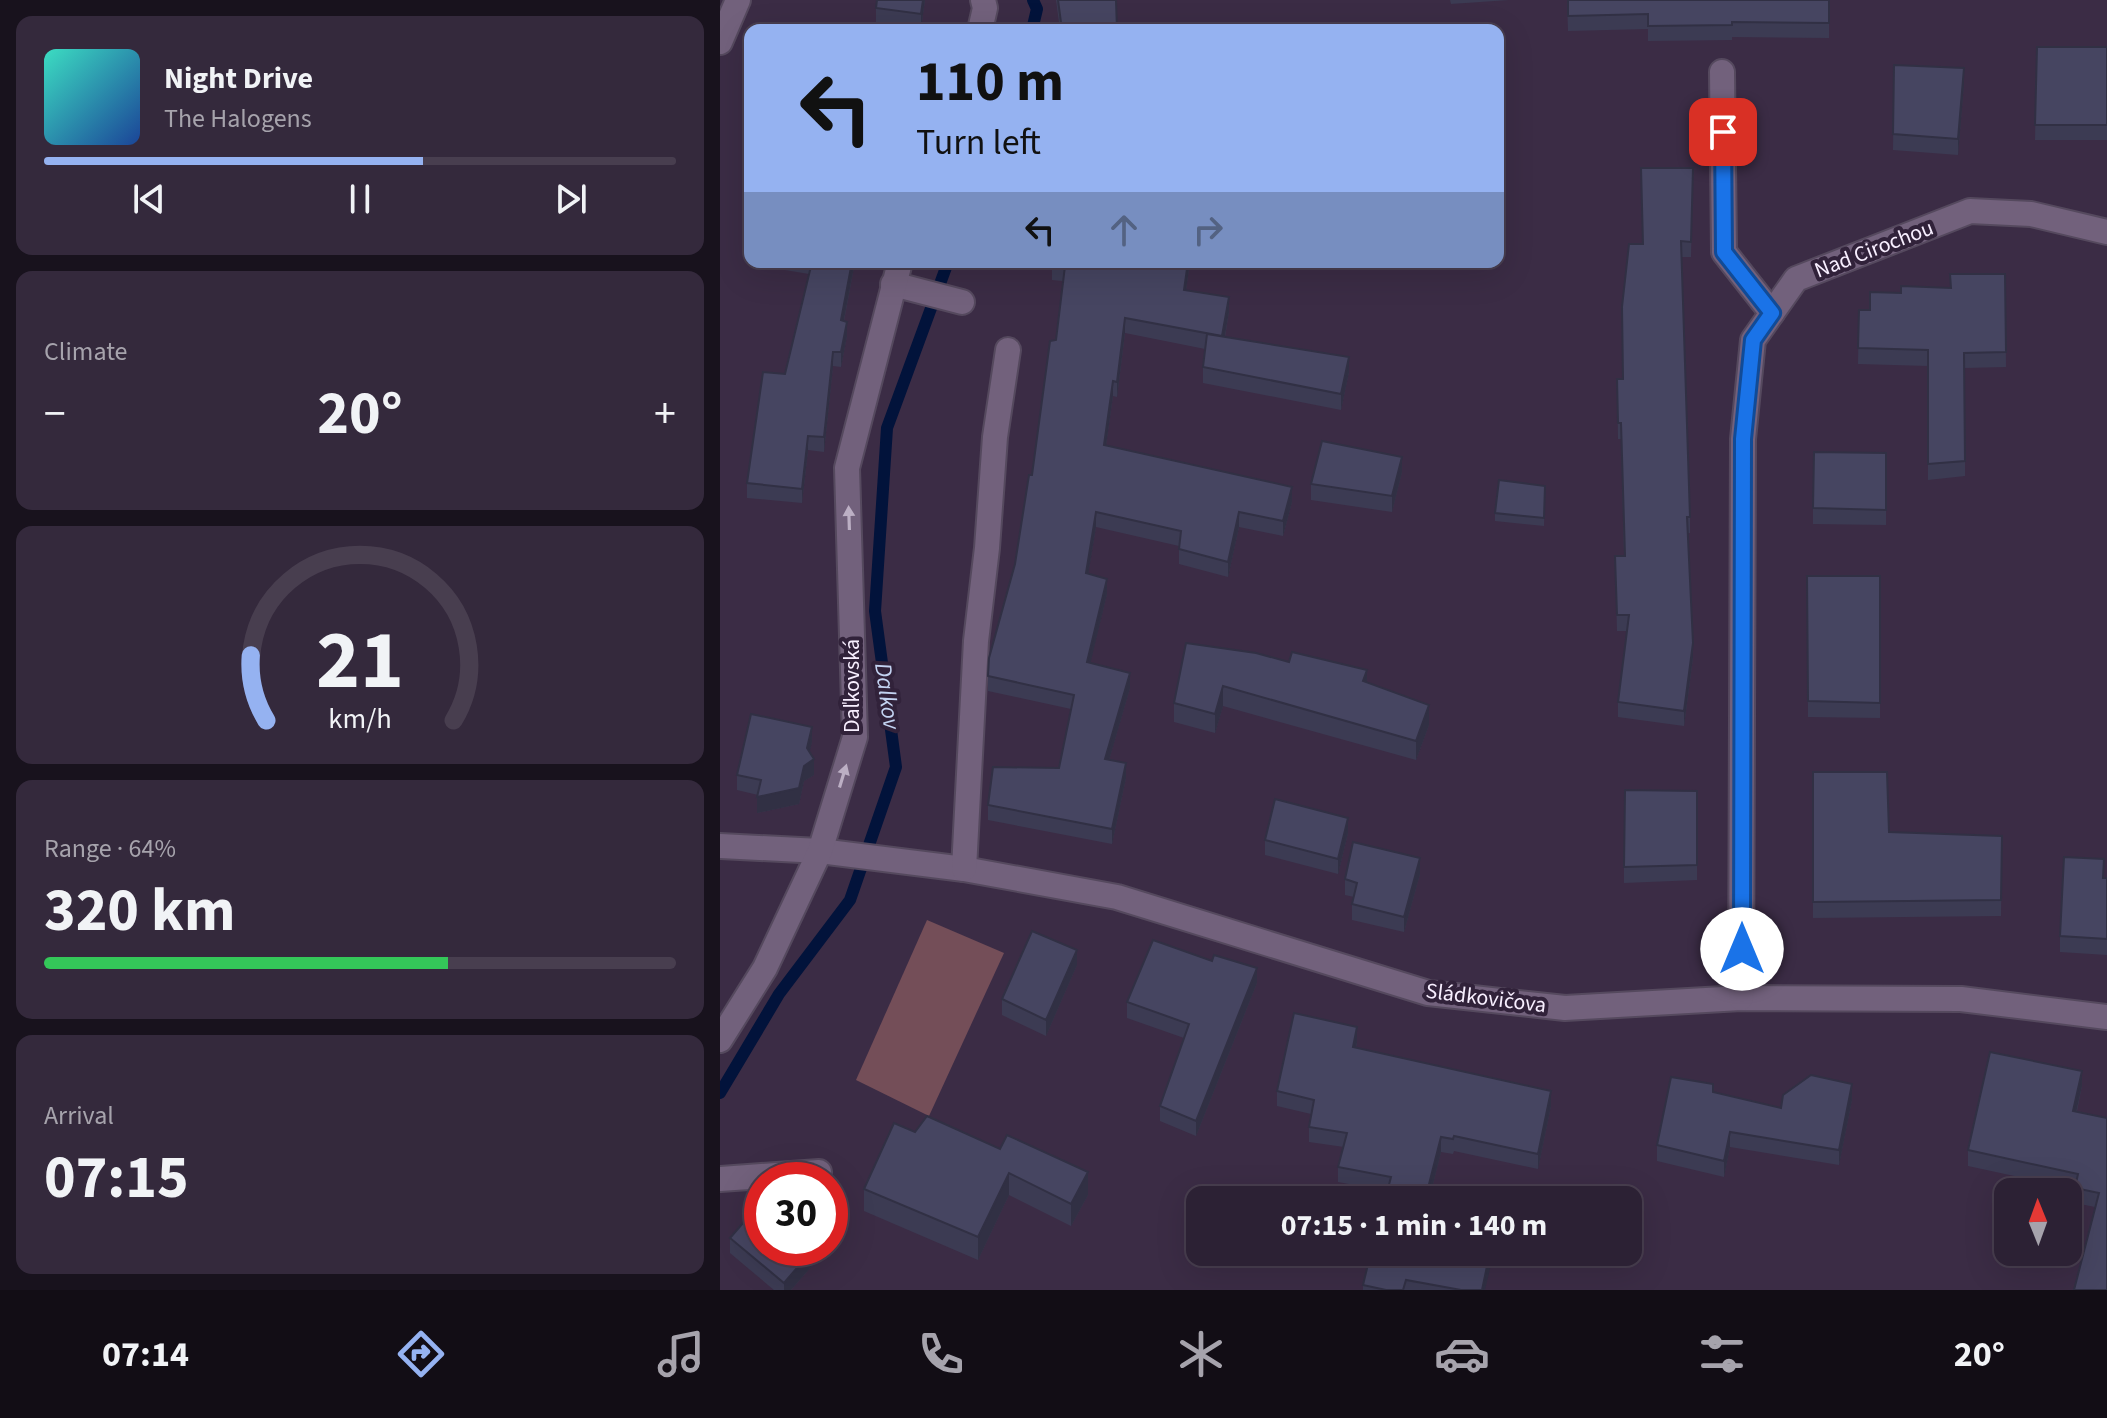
<!DOCTYPE html>
<html lang="en">
<head>
<meta charset="utf-8">
<style>
	body { margin:0; font-family:"Source Sans 3",sans-serif; background:#34293c; color:#f1f3f6; height:100vh; display:flex; flex-direction:column; font-size:30px; white-space:nowrap }
	* { box-sizing:border-box; margin:0 }
	p { font-size:26px; color:#a6a3ac }
	.icon { flex:none; width:44px; height:44px; fill:none; stroke:currentColor; stroke-width:2; stroke-linecap:round; stroke-linejoin:round }
	.map { position:relative; flex:1; overflow:hidden }
	.drawer { display:flex; flex-direction:column; gap:16px; padding:16px; background:#18121d; width:720px }
	.drawer>* { flex:none }
	.banner { position:absolute; left:24px; top:24px; width:760px; height:244px; border-radius:16px; box-shadow:0 8px 32px #0002,0 0 0 2px #483e4f; background:#95b2f1; color:#111; overflow:hidden }
	.needle { width:52px; rotate:359deg }
	.controls { position:absolute; left:1274px; top:1178px; display:grid; gap:16px }
	.controls a { display:grid; place-items:center; width:88px; height:88px; border-radius:16px; background:#2c2134; box-shadow:0 8px 32px #0002,0 0 0 2px #483e4f; font-size:40px }
	.speed { position:absolute; left:24px; top:1162px; display:flex; gap:16px; font-size:40px; font-weight:700; text-align:center }
	.speed>* { display:grid; place-content:center; width:104px; height:104px; border-radius:50%; background:#2c2134; box-shadow:0 8px 32px #0002,0 0 0 2px #483e4f; line-height:1 }
	.speed .limit { border:12px solid #d22; background:#fff; color:#111 }
	.pin { position:absolute; display:grid; place-items:center; width:68px; height:68px; color:#fff; margin:-34px; border-radius:16px; box-shadow:0 4px 12px #0006 }
	.me { position:absolute; width:88px; margin:-44px; rotate:0deg; stroke-linejoin:round; filter:drop-shadow(0 0 6px #0008) }
	.turn { display:flex; align-items:center; gap:28px; height:168px; padding:0 40px; font-size:36px }
	.turn .icon { width:104px; height:104px; stroke-width:2.5 }
	.turn b { display:block; font-size:56px; line-height:68px }
	.lanes { display:flex; align-items:center; height:76px; padding:0 40px; background:#0003; justify-content:center; gap:40px; direction:ltr }
	.lanes .off { opacity:.35 }
	.big { font-size:60px; font-weight:700; line-height:1.1 }
	.drawer .card { flex:1; display:flex; flex-direction:column; justify-content:center; gap:12px; min-width:0; padding:0 28px; border-radius:16px; background:#34293c }
	.drawer .dial { align-items:center; gap:0 }
	.dial svg { height:208px; overflow:visible; fill:none; stroke:#483e4f; stroke-width:7; stroke-linecap:round; text-anchor:middle }
	.dial text { fill:#f1f3f6; stroke:none }
	.song { display:flex; align-items:center; gap:24px }
	.cover { width:96px; height:96px; border-radius:12px; background:linear-gradient(135deg,hsl(170 70% 55%),hsl(220 70% 35%)) }
	.played { height:8px; border-radius:4px; background:linear-gradient(90deg,#95b2f1 60%,#483e4f 60%) }
	.keys { display:flex; justify-content:space-around; direction:ltr }
	.heat { display:flex; justify-content:space-between; align-items:center; font-size:44px; direction:ltr }
	.charge { height:12px; border-radius:6px; background:linear-gradient(90deg,#34c759 64%,#483e4f 0) }
	.trip { position:absolute; left:466px; top:1186px; width:456px; height:80px; border-radius:16px; background:#2c2134; box-shadow:0 8px 32px #0002,0 0 0 2px #483e4f; font-weight:700; line-height:80px; text-align:center }
	.dock { display:flex; height:128px; justify-content:space-around; align-items:center; background:#120d15; color:#a6a3ac }
	.dock .icon { width:56px; height:56px }
	.dock .active { color:#95b2f1 }
	.dock b { font-size:36px; color:#f1f3f6 }
	main { display:flex; flex:1; min-height:0 }
	.map>svg:first-child { display:block }
	.green { fill:#744e58 }
	.lines { fill:none; stroke-linecap:round; stroke-linejoin:round }
	.stream { stroke:#02133b; stroke-width:12 }
	.minor-casing { stroke:#55495e; stroke-width:28 }
	.minor { stroke:#72617c; stroke-width:24 }
	.wall { fill:#3c3b53 }
	.shaded-wall { fill:#313044 }
	.building { fill:#464561; stroke:#313044; stroke-width:2 }
	.oneway { fill:#bcafc4 }
	.route-casing { stroke:#114b97; stroke-width:20 }
	.route { stroke:#1a73e8; stroke-width:14 }
	.labels { text-anchor:middle; dominant-baseline:central; stroke-width:8; stroke-linejoin:round; paint-order:stroke }
	.street-label { font-size:22px; fill:#f8efff; stroke:#31223a }
	.water-label { font-size:24px; font-style:italic; fill:#c3d3f1; stroke:#31223a }
</style>
</head>
<body>
<main>
<section class="drawer">
<div class="card">
<div class="song"><i class="cover"></i><div><b>Night Drive</b><p>The Halogens</p></div></div>
<div class="played"></div>
<div class="keys"><svg class="icon" aria-label="previous" viewBox="0 0 24 24"><path d="M18 5L8 12l10 7zM5 5v14"/></svg><svg class="icon" aria-label="pause" viewBox="0 0 24 24"><path d="M8 5v14M16 5v14"/></svg><svg class="icon" aria-label="next" viewBox="0 0 24 24"><path d="M6 5l10 7-10 7zM19 5v14"/></svg></div>
</div>
<div class="card"><p>Climate</p>
<div class="heat"><a>−</a><b class="big">20°</b><a>+</a></div>
</div>
<div class="card dial"><svg viewBox="0 0 100 80">
<path d="M14 69A42 42 0 1 1 86 69"/>
<path d="M14 69A42 42 0 0 1 8 44" stroke="#95b2f1"/>
<text x="50" y="56" font-size="32" font-weight="700">21</text>
<text x="50" y="72" font-size="11">km/h</text>
</svg></div>
<div class="card"><p>Range · 64%</p><b class="big">320 km</b><div class="charge"></div></div>
<div class="card"><p>Arrival</p><b class="big">07:15</b></div>
</section>
<div class="map">
<svg width="1387" height="1290" viewBox="0 0 1387 1290">
	<rect width="100%" height="100%" fill="#3b2c45"/>
	<path class="green" d="M207,920L284,953L209,1116L136,1080Z"/>
	<g class="lines">
		<g class="stream">
			<path d="M312,30L317,9L313,0"/>
			<path d="M0,1093L59,994L130,900L176,767L155,611L167,428L228,262"/>
		</g>
		<defs>
			<g id="minor">
				<path d="M260,30L265,8L263,0"/>
				<path d="M0,42L18,0"/>
				<path d="M1002,72L1004,252L1052,313"/>
				<path d="M173,284L242,302"/>
				<path d="M0,846L100,851L244,869L397,897L708,993L845,1008L1021,998L1241,999L1387,1017"/>
				<path d="M244,869L256,641L267,548L275,437L288,350"/>
				<path d="M1021,998L1023,439L1033,340L1076,279L1250,211L1311,214L1387,232"/>
				<path d="M0,1040L45,968L100,851L135,737L127,468L180,262"/>
				<path d="M0,1179L99,1172"/>
			</g>
		</defs>
		<use href="#minor" class="minor-casing"/>
		<use href="#minor" class="minor"/>
	</g>
	<g class="wall">
		<path d="M205,0L201,29L156,23V8Z"/>
		<path d="M336,0H396L397,30H340Z"/>
		<path d="M730,0H789L731,4Z"/>
		<path d="M847,0H1109V38L1012,37V40L928,41V29L848,31Z"/>
		<path d="M1317,47H1387V140H1315Z"/>
		<path d="M1174,65L1244,84L1238,155L1173,150Z"/>
		<path d="M973,168L971,257H961L970,517V533H968L973,658L964,726L898,717V702L907,631H897L895,556H904L901,439H898L897,379H903L922,244Z"/>
		<path d="M47,262H135L124,321L127,336L121,367L113,366L104,452L88,450L82,503L27,498V483L65,374L89,274L47,267Z"/>
		<path d="M332,262H470L466,290L509,312L505,337L629,372L621,410L483,383V367L485,349L405,333L397,397L393,396L386,445L572,502L563,536L519,527L508,577L459,564V546L376,527L368,574L387,594L370,663L410,688L389,760L406,778L392,844L268,820V805L339,768L351,709L268,691V676L295,564L336,340L343,281L332,280Z"/>
		<path d="M1285,274L1286,367L1245,368V476L1208,480V366L1138,364L1139,310H1150L1181,293L1231,288Z"/>
		<path d="M1166,453V525L1093,524V508Z"/>
		<path d="M682,472L672,512L591,500V484Z"/>
		<path d="M825,486L824,526L775,521V513Z"/>
		<path d="M1087,576H1160V718L1088,717Z"/>
		<path d="M466,643L647,683L709,725L696,760L503,706L495,733L454,722V703Z"/>
		<path d="M92,742L89,752L94,775L84,781L79,804L37,813L38,795L17,790V775Z"/>
		<path d="M1093,772L1169,832L1282,836L1281,916L1093,918Z"/>
		<path d="M977,791V880L904,883V867Z"/>
		<path d="M628,833L618,874L545,855V840Z"/>
		<path d="M700,874L684,932L632,920V904L634,897L625,895V879Z"/>
		<path d="M1384,878H1387V955L1340,952V936Z"/>
		<path d="M492,961L537,983L476,1136L440,1121V1106L464,1038L407,1018V1002Z"/>
		<path d="M357,965L326,1036L282,1015V999Z"/>
		<path d="M637,1042L636,1048L831,1106L818,1169L734,1151L733,1154L721,1152L709,1200H665L667,1191L618,1182V1167L624,1147L589,1142V1127L591,1114L557,1106V1091Z"/>
		<path d="M1362,1086L1357,1111L1387,1118V1290L1375,1207L1355,1203V1189L1248,1166V1150Z"/>
		<path d="M993,1092L1061,1108L1132,1100L1119,1165L1010,1147L1004,1177L937,1161V1145Z"/>
		<path d="M195,1132L368,1195L351,1226L289,1195L258,1260L144,1211V1189Z"/>
		<path d="M10,1238L104,1248V1252L71,1290H54L10,1253Z"/>
		<path d="M651,1252L765,1290H643V1285Z"/>
	</g>
	<g class="shaded-wall">
		<path d="M203,0H205L201,29V14Z"/>
		<path d="M1244,68V84L1238,155V139Z"/>
		<path d="M132,262H135L121,335V320Z"/>
		<path d="M468,262H470L464,305V290Z"/>
		<path d="M509,297V312L502,352V337Z"/>
		<path d="M405,318V333L397,397V382Z"/>
		<path d="M127,322V336L121,367V352Z"/>
		<path d="M113,352V366L104,452V437Z"/>
		<path d="M629,357V372L621,410V394Z"/>
		<path d="M393,381V396L384,460V445Z"/>
		<path d="M88,436V450L82,503V489Z"/>
		<path d="M682,457V472L672,512V496Z"/>
		<path d="M572,487V502L563,536V521Z"/>
		<path d="M376,512V527L366,588V573Z"/>
		<path d="M519,512V527L508,577V562Z"/>
		<path d="M387,579V594L367,677V662Z"/>
		<path d="M973,643V658L964,726V711Z"/>
		<path d="M647,670V690L643,681Z"/>
		<path d="M410,673V688L385,774V759Z"/>
		<path d="M503,686V706L495,733V714Z"/>
		<path d="M709,705V725L696,760V741Z"/>
		<path d="M92,727V742L87,763L94,759V775L84,781L79,804L37,813V797L87,748Z"/>
		<path d="M406,763V778L392,844V829Z"/>
		<path d="M628,818V833L618,874V859Z"/>
		<path d="M700,858V874L684,932V917Z"/>
		<path d="M357,950V965L326,1036V1020Z"/>
		<path d="M537,968V983L476,1136V1121Z"/>
		<path d="M637,1027V1042L633,1062V1047Z"/>
		<path d="M1362,1071V1086L1353,1126V1111Z"/>
		<path d="M1132,1084V1100L1119,1165V1150Z"/>
		<path d="M831,1091V1106L818,1169V1154Z"/>
		<path d="M1010,1132V1147L1004,1177V1161Z"/>
		<path d="M721,1137V1152L709,1200H705Z"/>
		<path d="M368,1172V1195L351,1226V1204Z"/>
		<path d="M289,1173V1195L258,1260V1237Z"/>
		<path d="M94,1248H104V1252L71,1290H64V1283Z"/>
		<path d="M770,1252H774L765,1290H762Z"/>
	</g>
	<g class="building">
		<path d="M157,0H203L201,14L156,8Z"/>
		<path d="M338,0H396L397,30H342Z"/>
		<path d="M848,0H1109V23L1012,22V25L928,26V14L848,16Z"/>
		<path d="M1317,47H1387V125H1315Z"/>
		<path d="M1174,65L1244,68L1238,139L1173,134Z"/>
		<path d="M921,168H973L971,242L961,241L970,517H967L973,643L964,711L898,702L909,615H897L895,556H905L901,423H898L897,379H903L902,307L909,244H923Z"/>
		<path d="M92,262H132L121,320L127,322L121,352H113L104,437L88,436L82,489L27,483L43,372L65,374Z"/>
		<path d="M332,262H468L464,290L509,297L502,336L405,318L397,382L393,381L384,445L572,487L563,521L519,512L508,562L459,549L461,531L376,512L366,573L387,579L367,662L410,673L385,759L406,763L392,829L268,805L273,767L339,768L354,695L268,676L269,658L295,564L309,475H312L330,341L336,340L345,266L332,264Z"/>
		<path d="M1230,274H1285L1286,352L1244,353L1245,461L1208,464V350L1138,348L1139,310H1150V292L1181,293V286L1231,288Z"/>
		<path d="M487,334L629,357L621,394L483,367Z"/>
		<path d="M602,441L682,457L672,496L591,484Z"/>
		<path d="M1094,452L1166,453V510L1093,508Z"/>
		<path d="M779,480L825,486L824,518L775,513Z"/>
		<path d="M1087,576H1160V703L1088,701Z"/>
		<path d="M466,643L536,653L569,662L572,652L647,670L643,681L709,705L696,741L503,686L495,714L454,703Z"/>
		<path d="M31,714L92,727L87,748L94,759L84,766L79,788L37,797L41,780L17,775Z"/>
		<path d="M1093,772H1167L1169,832L1282,836L1281,900L1093,902Z"/>
		<path d="M905,790L977,791V865L904,867Z"/>
		<path d="M555,799L628,818L618,859L545,840Z"/>
		<path d="M633,842L700,858L684,917L632,904L637,883L625,879Z"/>
		<path d="M1344,857L1384,859L1383,878H1387V939L1340,936Z"/>
		<path d="M312,931L357,950L326,1020L282,999Z"/>
		<path d="M433,940L492,961L494,955L537,968L476,1121L440,1106L469,1024L407,1002Z"/>
		<path d="M574,1013L637,1027L633,1047L831,1091L818,1154L734,1136L733,1139L721,1137L705,1200H665L671,1177L618,1167L627,1133L589,1127L594,1100L557,1091Z"/>
		<path d="M1270,1052L1362,1071L1353,1111L1387,1118V1290H1354L1379,1193L1355,1188L1358,1174L1248,1150Z"/>
		<path d="M1091,1075L1132,1084L1119,1150L1010,1132L1004,1161L937,1145L951,1077L993,1084V1092L1061,1108L1063,1095Z"/>
		<path d="M207,1116L280,1149L287,1135L368,1172L351,1204L289,1173L258,1237L144,1189L174,1123L195,1132Z"/>
		<path d="M42,1201V1248H94L64,1283L10,1238Z"/>
		<path d="M651,1252H770L762,1290H741L686,1280L683,1290H666L643,1285Z"/>
	</g>
	<defs><path id="oneway-solid" d="M-6-.8H1V-3.2L6.5 0L1 3.2V.8H-6Z" transform="scale(2)"/></defs>
	<g class="oneway">
		<use href="#oneway-solid" transform="translate(129 518) rotate(-92)"/>
		<use href="#oneway-solid" transform="translate(123 776) rotate(-73)"/>
	</g>
	<g class="lines">
		<defs>
			<path id="route" d="M1003,132L1004,252L1052,313L1033,340L1023,439L1022,949"/>
		</defs>
		<use href="#route" class="route-casing"/>
		<use href="#route" class="route"/>
	</g>
	<g class="labels">
		<g class="street-label">
			<text transform="translate(1154 249) rotate(-21)">Nad Cirochou</text>
			<text transform="translate(132 686) rotate(-90)">Daľkovská</text>
			<text transform="translate(766 998) rotate(7)">Sládkovičova</text>
		</g>
		<g class="water-label">
			<text transform="translate(167 696) rotate(82)">Dalkov</text>
		</g>
	</g>
</svg>
<div class="controls">
<a><svg class="needle" viewBox="-14 -14 28 28"><path d="M0-13l5 13h-10z" fill="#e53935"/><path d="M0 13l5-13h-10z" fill="#a6a3ac"/></svg></a>
</div>
<div class="speed"><div class="limit">30</div></div>
<div class="pin" style="left:1003px;top:132px;background:#d93025"><svg class="icon" aria-label="arrive" viewBox="0 0 24 24"><path d="M6 21V4h12l-3 4 3 4H6"/></svg></div>
<svg class="me" style="left:1022px;top:949px" viewBox="-20 -20 40 40"><circle r="19" fill="#fff"/><path d="M0-13L10 11 0 6-10 11z" fill="#1a73e8"/></svg>
<div class="trip">07:15 · 1 min · 140 m</div>
<div class="banner">
<div class="turn"><svg class="icon" aria-label="left" viewBox="0 0 24 24"><path d="M17 20v-9H6M10 6l-5 5 5 5"/></svg><div><b>110 m</b>Turn left</div></div>
<div class="lanes"><svg class="icon" aria-label="left" viewBox="0 0 24 24"><path d="M17 20v-9H6M10 6l-5 5 5 5"/></svg><svg class="icon off" aria-label="ahead" viewBox="0 0 24 24"><path d="M12 20V5M6 11l6-6 6 6"/></svg><svg class="icon off" aria-label="right" viewBox="0 0 24 24"><path d="M7 20v-9h11M14 6l5 5-5 5"/></svg></div>
</div>
</div>
</main>
<nav class="dock">
<b>07:14</b>
<svg class="icon active" aria-label="directions" viewBox="0 0 24 24"><path d="M12 3l9 9-9 9-9-9zM9 14v-3h6M13 9l2 2-2 2"/></svg>
<svg class="icon" aria-label="music" viewBox="0 0 24 24"><path d="M9 18V5l10-2v13"/><circle cx="6" cy="18" r="3"/><circle cx="16" cy="16" r="3"/></svg>
<svg class="icon" aria-label="phone" viewBox="0 0 24 24"><path d="M5 4h4l2 5-3 2q2 4 5 5l2-3 5 2v4C11 20 4 13 5 4z"/></svg>
<svg class="icon" aria-label="climate" viewBox="0 0 24 24"><path d="M12 3v18M4 7l16 10M4 17L20 7"/></svg>
<svg class="icon" aria-label="car" viewBox="0 0 24 24"><path d="M5 17H2v-5l4-1 3-4h7l3 4 3 1v5h-3M9 17h6M6 11h13"/><circle cx="7" cy="17" r="2"/><circle cx="17" cy="17" r="2"/></svg>
<svg class="icon" aria-label="filters" viewBox="0 0 24 24"><path d="M4 7h16M4 17h16"/><circle cx="9" cy="7" r="2"/><circle cx="15" cy="17" r="2"/></svg>
<b>20°</b>
</nav>
</body>
</html>
